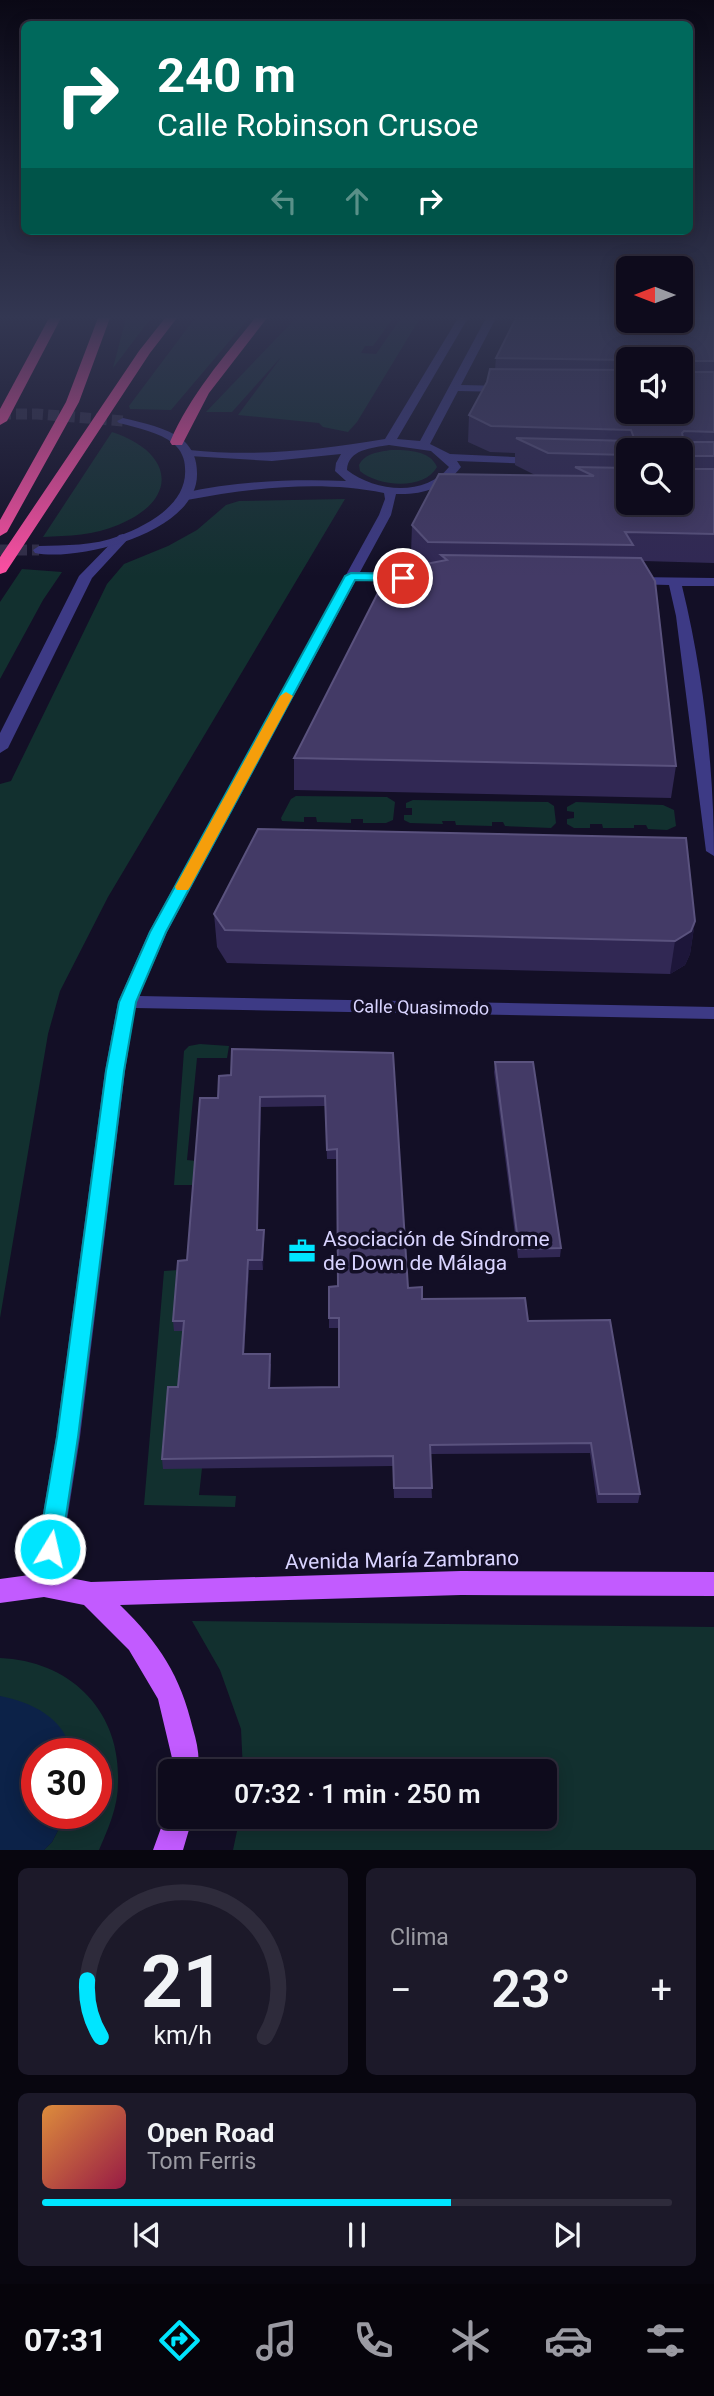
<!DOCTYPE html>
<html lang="es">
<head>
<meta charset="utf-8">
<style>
	body { margin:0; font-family:Roboto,sans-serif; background:#1c1929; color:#f1f3f6; height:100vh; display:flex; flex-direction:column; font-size:26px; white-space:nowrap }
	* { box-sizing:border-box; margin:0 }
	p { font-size:23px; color:#9b9ba3 }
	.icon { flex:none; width:38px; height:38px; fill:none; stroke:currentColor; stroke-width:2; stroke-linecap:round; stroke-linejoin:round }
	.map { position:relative; height:1850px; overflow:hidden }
	.panel { display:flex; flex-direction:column; gap:18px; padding:18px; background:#08060f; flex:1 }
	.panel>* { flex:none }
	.top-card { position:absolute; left:21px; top:21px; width:672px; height:214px; border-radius:10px; box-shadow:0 4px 18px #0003,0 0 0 2px #2e2b3b; background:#00695c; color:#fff; overflow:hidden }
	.needle { width:46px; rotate:270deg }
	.fabs { position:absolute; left:616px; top:256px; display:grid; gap:14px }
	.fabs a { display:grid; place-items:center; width:77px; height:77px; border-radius:10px; background:#0e0b1c; box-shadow:0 4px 18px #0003,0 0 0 2px #2e2b3b; font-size:35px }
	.speed { position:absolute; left:21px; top:1738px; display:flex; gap:14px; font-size:35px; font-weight:700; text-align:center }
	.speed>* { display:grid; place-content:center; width:91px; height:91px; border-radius:50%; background:#0e0b1c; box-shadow:0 4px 18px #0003,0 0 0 2px #2e2b3b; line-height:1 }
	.speed .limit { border:10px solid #d22; background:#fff; color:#111 }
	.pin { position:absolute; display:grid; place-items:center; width:60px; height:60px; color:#fff; margin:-30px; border:4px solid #fff; border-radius:50%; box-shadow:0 2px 7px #0007 }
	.me { position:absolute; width:77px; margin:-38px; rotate:9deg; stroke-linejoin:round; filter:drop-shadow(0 0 5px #0008) }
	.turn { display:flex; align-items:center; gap:24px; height:147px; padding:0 21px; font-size:32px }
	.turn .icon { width:91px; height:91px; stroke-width:2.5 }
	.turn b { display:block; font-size:49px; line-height:60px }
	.lanes { display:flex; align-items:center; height:66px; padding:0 21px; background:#0003; justify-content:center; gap:35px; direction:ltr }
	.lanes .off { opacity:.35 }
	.big { font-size:52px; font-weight:600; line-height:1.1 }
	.panel .card { flex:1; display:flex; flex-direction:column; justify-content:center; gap:10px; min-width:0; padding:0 24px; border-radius:10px; background:#1c1929 }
	.panel .dial { align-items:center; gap:0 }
	.dial svg { height:182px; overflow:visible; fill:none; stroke:#2e2b3b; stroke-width:7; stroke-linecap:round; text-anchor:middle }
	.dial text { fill:#f1f3f6; stroke:none }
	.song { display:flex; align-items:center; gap:21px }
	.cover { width:84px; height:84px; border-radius:10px; background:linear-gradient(135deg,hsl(30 70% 55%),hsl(340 70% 35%)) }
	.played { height:7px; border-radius:4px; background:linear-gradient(90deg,#00e5ff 65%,#2e2b3b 65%) }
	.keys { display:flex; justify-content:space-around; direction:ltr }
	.heat { display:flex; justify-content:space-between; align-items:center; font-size:38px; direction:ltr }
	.panel .tiles { flex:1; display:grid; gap:18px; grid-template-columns:1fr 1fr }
	.card:last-child { grid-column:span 2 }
	.trip { position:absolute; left:158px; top:1759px; width:399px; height:70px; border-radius:10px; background:#0e0b1c; box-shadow:0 4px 18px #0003,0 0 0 2px #2e2b3b; font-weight:600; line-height:70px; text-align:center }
	.tab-bar { display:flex; height:112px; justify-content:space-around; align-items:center; background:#06040b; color:#9b9ba3 }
	.tab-bar .icon { width:49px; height:49px }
	.tab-bar .active { color:#00e5ff }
	.tab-bar b { font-size:32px; color:#f1f3f6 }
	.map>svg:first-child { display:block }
	.green { fill:#12302f }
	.water { fill:#0c2248 }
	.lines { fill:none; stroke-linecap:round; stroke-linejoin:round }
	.tertiary-tunnel { stroke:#312d47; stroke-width:11; stroke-dasharray:11 5; stroke-linecap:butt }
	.minor { fill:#3d3a85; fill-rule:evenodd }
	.tertiary { fill:#3d3a85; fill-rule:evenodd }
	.primary { fill:#c25bff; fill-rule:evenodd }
	.motorway { fill:#ff4fa3; fill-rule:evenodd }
	.wall { fill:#312854; fill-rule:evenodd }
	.shaded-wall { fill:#1d163a }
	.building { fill:#433a66; stroke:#5a527e; stroke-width:2; fill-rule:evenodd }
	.route { fill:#00e5ff; stroke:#0095a6; stroke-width:2 }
	.slow { fill:#f59e0b }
	.labels { text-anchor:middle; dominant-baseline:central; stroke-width:7; stroke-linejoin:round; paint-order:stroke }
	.street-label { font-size:18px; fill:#d9d4ff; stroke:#130f26 }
	.near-poi-label { font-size:21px; fill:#d9d4ff; stroke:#130f26; text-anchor:start }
	.near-street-label { font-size:21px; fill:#d9d4ff; stroke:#130f26 }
</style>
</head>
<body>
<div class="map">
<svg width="714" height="1850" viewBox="0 0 714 1850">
	<rect width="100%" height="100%" fill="#130f26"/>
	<g class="green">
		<path d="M126,318H151L113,368Z"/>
		<path d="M195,318H249L171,410L130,409L129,406Z"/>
		<path d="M296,318H393L373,346H365L361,353L376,354L401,318H420L357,422L348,432L323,427L319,423L238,415L282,356L232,412H206Z"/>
		<path d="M112,432C173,452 181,499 118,525C95,535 68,536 43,537Z"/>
		<path d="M391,450C407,450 430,450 437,467C424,491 377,486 360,471L359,465C365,453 379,452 391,450Z"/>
		<path d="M345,499L108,897L60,991L48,1034L0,1318V784L11,781L107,584L124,564L168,546L197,530L226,505L239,501Z"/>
		<path d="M22,569L62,572L43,600L0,679V602Z"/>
		<path d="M296,796L387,797L395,802L393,820L386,823H363V819H351V823L317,822L316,817H304V822L282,821L281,818L291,799Z"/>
		<path d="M413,800L548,802L554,806L556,823L551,828L505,826L503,822H492V826L456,825L455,821H442L443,824L410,823L404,820V815H412V808H406V803Z"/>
		<path d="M576,802L663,805L674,810L676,826L667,830L648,829L646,825H634V828H603L602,824H590V828H574L567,824V819L574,818V812L567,811V807Z"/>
		<path d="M200,1044L229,1046L227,1058H197L187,1160L197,1161L196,1185H174L184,1051L189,1046Z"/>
		<path d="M179,1270L174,1331H185L202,1468L199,1495L236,1496L235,1507L144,1505L164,1271Z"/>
		<path d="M192,1621L714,1627V1850H233L240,1817L544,1816V1771H243L241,1729L220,1670Z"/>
		<path d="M0,1658C70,1661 121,1710 118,1783C118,1807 108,1829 99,1850H44L52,1842L67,1813H96V1754L71,1753L70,1745L0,1696Z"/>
	</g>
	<path class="water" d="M0,1696C31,1702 66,1718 71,1753L37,1754V1813H67L52,1842L44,1850H0Z"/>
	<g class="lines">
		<g class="tertiary-tunnel">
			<path d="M0,414H37L123,421"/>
			<path d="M0,550H39"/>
		</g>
		<g class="minor">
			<path d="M458,318H468L397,439L420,441L486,318H496L461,385L506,386L511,389L506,392L458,391L430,444L450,454L537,458L543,461L537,464L457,461L461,467C445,488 422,495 396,494L391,515L360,572L410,574L417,578L410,582L356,580L167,932L139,996L714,1007V1019L135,1008L125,1071L80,1437L57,1585L53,1594L44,1597L35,1594L31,1585L56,1437L105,1071L118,1002L149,932L379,515L385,499L384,493C320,480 251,488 187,500L183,499V493C236,481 292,479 346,481L335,471L336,463L341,454L272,461L189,456L183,453L189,450C259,457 317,450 385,439ZM389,445L431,451L449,467C425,497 375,492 347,470C348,449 372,448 389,445Z"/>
			<path d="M123,534L129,538L92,578L8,748L0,753V733L79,576L119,535Z"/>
			<path d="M634,577L714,578V586H682C703,671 714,768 714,856L706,851L676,616L669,585L629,584V578Z"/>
		</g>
		<path class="tertiary" d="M123,418C143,423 166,427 183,440C193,449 197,460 197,473C199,532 79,562 35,553L33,550L39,546C65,545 94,546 119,536C148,525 188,504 185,468C185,459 181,450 174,444C159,432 138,428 119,423L117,421Z"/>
		<g class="primary">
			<path d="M461,1571L714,1572V1596L461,1595L120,1605C160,1644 180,1675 193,1729C197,1743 200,1756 198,1771H170L172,1758L158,1699L129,1650L84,1605L44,1597L0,1603V1579L44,1573L91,1582Z"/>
			<path d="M169,1806L170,1816H193L183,1850H153Z"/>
		</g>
		<g class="motorway">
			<path d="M49,318H61L7,421L0,425V409Z"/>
			<path d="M98,318H110L79,402L7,532L0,536V520L66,402Z"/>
			<path d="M165,318H177L150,353L6,572L0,574V557L139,351Z"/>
			<path d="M255,318H267L209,393L182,445H172L170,442C190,395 223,358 255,318Z"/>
		</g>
	</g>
	<g class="wall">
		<path d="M714,318V563L643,561L676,766L671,798L294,790V758L422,565L411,553L412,525L535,475L515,465V453L490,452L468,442L469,415L495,369L496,358ZM628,359H681L628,411ZM628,450L681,502H628Z"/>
		<path d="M214,914L695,921L690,954L685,965L670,974L227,963L217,947Z"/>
		<path d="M393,1053L408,1288L422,1299L528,1321L640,1494L638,1503H597L590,1453L430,1454L432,1498H394L393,1466L163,1469L162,1459L178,1387L183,1331H174L173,1321L187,1260L218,1098L231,1075ZM325,1106L327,1159H337L338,1286L329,1287V1328H339V1387L270,1388L271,1364L244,1354L249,1270H263L264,1230H257L261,1107Z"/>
		<path d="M495,1062L561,1248L560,1257L518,1258L494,1072Z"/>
	</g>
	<g class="shaded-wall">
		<path d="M695,921L690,954L685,965L670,974L675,941Z"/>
		<path d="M260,1097L261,1107L257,1240V1230Z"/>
		<path d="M264,1230V1240L263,1270L262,1260Z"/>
		<path d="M248,1260L249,1270L243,1364V1354Z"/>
	</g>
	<g class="building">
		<path d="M516,318H628V320H681V318H714V361H684L681,364L684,372H714V432L684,431L682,433L684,442H714V456H684L682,459L683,469H714V534L625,532L633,545L428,542L412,525L439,474L594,476L575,467L628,468V502H681V450H628V455L548,453L516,438L631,441L634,438L631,430L491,426L469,415L487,382L490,369L628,370V411H681V359H628V360L496,358Z"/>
		<path d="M441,555L641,558L655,581L676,766L294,758L389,571L447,560Z"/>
		<path d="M258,829L686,838L695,921L691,931L675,941L225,930L214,914Z"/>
		<path d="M232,1049L393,1053L408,1288L422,1287V1299L525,1298L528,1321L610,1320L640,1494H599L591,1443L430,1445L432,1488H394L393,1456L162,1459L168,1387H178L184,1321H173L178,1261L187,1260L200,1098H218L219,1076L231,1075ZM325,1096L327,1150L337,1149L338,1286L329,1287V1318H339V1387L269,1388L270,1354H243L248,1260H262L264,1230H257L260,1097Z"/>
		<path d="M495,1062H533L561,1248L519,1249Z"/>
	</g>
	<linearGradient id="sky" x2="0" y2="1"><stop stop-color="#0a0815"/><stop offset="0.55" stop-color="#333752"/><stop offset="1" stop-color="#333752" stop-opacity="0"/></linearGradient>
	<rect width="714" height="577" fill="url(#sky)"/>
	<path class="route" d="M351,573L403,574L409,578L403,581L355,580L166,932L136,1002L124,1071L78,1437L61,1549L58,1556L50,1559L41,1556L38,1549L57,1437L106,1071L119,1002L150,932L345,576Z"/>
	<path class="slow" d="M286,692L293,696L190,887L188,890H177L175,887L280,696Z"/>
	<defs>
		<symbol id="office-bare" viewBox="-9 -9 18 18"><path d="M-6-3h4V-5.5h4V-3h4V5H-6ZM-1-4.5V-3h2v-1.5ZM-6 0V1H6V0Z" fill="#00e5ff" stroke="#130f26" stroke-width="2.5" paint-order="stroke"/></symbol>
	</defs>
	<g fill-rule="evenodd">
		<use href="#office-bare" x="283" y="1232" width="38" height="38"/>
	</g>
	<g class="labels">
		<g class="street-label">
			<text transform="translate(421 1007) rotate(1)">Calle Quasimodo</text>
		</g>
		<g class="near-poi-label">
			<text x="323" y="1239">Asociación de Síndrome<tspan x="323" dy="24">de Down de Málaga</tspan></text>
		</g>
		<g class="near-street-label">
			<text transform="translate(402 1560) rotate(-1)">Avenida María Zambrano</text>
		</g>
	</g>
</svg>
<div class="fabs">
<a><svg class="needle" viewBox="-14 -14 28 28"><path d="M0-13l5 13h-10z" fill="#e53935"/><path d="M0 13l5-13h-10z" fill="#9b9ba3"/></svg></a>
<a><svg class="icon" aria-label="sound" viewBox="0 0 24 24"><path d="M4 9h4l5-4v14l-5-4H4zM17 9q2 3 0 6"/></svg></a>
<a><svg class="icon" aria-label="search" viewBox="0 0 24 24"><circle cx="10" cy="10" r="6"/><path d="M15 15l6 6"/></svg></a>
</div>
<div class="speed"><div class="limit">30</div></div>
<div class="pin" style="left:403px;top:578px;background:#d93025"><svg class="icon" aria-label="arrive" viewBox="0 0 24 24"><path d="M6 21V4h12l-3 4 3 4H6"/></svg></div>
<svg class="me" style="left:50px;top:1549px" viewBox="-20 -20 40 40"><circle r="17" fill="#00e5ff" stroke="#fff" stroke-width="3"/><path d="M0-11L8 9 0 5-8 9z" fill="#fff"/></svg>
<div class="trip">07:32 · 1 min · 250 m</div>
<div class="top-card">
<div class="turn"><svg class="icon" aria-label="right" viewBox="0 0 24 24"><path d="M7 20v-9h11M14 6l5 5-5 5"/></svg><div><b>240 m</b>Calle Robinson Crusoe</div></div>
<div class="lanes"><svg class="icon off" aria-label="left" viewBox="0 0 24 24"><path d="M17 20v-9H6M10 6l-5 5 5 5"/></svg><svg class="icon off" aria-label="ahead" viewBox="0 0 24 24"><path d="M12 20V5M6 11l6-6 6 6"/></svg><svg class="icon" aria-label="right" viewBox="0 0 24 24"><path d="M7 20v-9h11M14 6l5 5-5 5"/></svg></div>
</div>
</div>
<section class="panel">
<div class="tiles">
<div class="card dial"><svg viewBox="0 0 100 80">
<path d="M14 69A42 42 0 1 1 86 69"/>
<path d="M14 69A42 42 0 0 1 8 44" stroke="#00e5ff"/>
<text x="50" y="56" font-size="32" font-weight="700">21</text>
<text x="50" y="72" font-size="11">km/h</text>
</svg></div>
<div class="card"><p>Clima</p>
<div class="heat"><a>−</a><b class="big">23°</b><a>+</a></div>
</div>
<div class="card">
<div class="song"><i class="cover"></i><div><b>Open Road</b><p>Tom Ferris</p></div></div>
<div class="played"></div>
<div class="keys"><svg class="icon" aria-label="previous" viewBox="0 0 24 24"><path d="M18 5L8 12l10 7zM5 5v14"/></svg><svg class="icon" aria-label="pause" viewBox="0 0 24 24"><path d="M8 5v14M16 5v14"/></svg><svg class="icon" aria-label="next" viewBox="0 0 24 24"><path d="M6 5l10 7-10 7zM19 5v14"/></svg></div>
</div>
</div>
</section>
<nav class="tab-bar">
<b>07:31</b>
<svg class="icon active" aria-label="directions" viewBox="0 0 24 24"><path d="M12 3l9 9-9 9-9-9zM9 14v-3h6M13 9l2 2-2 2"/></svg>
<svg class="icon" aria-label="music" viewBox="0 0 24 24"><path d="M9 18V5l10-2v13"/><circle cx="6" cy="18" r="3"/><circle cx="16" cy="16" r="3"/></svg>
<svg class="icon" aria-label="phone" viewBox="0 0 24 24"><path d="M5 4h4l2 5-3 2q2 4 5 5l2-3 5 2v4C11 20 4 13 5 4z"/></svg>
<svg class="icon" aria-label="climate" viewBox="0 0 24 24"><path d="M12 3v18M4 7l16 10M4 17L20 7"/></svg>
<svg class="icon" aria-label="car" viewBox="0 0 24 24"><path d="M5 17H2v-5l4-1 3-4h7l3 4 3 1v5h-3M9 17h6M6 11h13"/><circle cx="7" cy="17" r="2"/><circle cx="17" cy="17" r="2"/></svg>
<svg class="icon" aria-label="filters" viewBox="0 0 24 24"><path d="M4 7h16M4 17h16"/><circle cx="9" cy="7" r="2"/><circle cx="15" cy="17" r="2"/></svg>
</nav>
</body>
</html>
